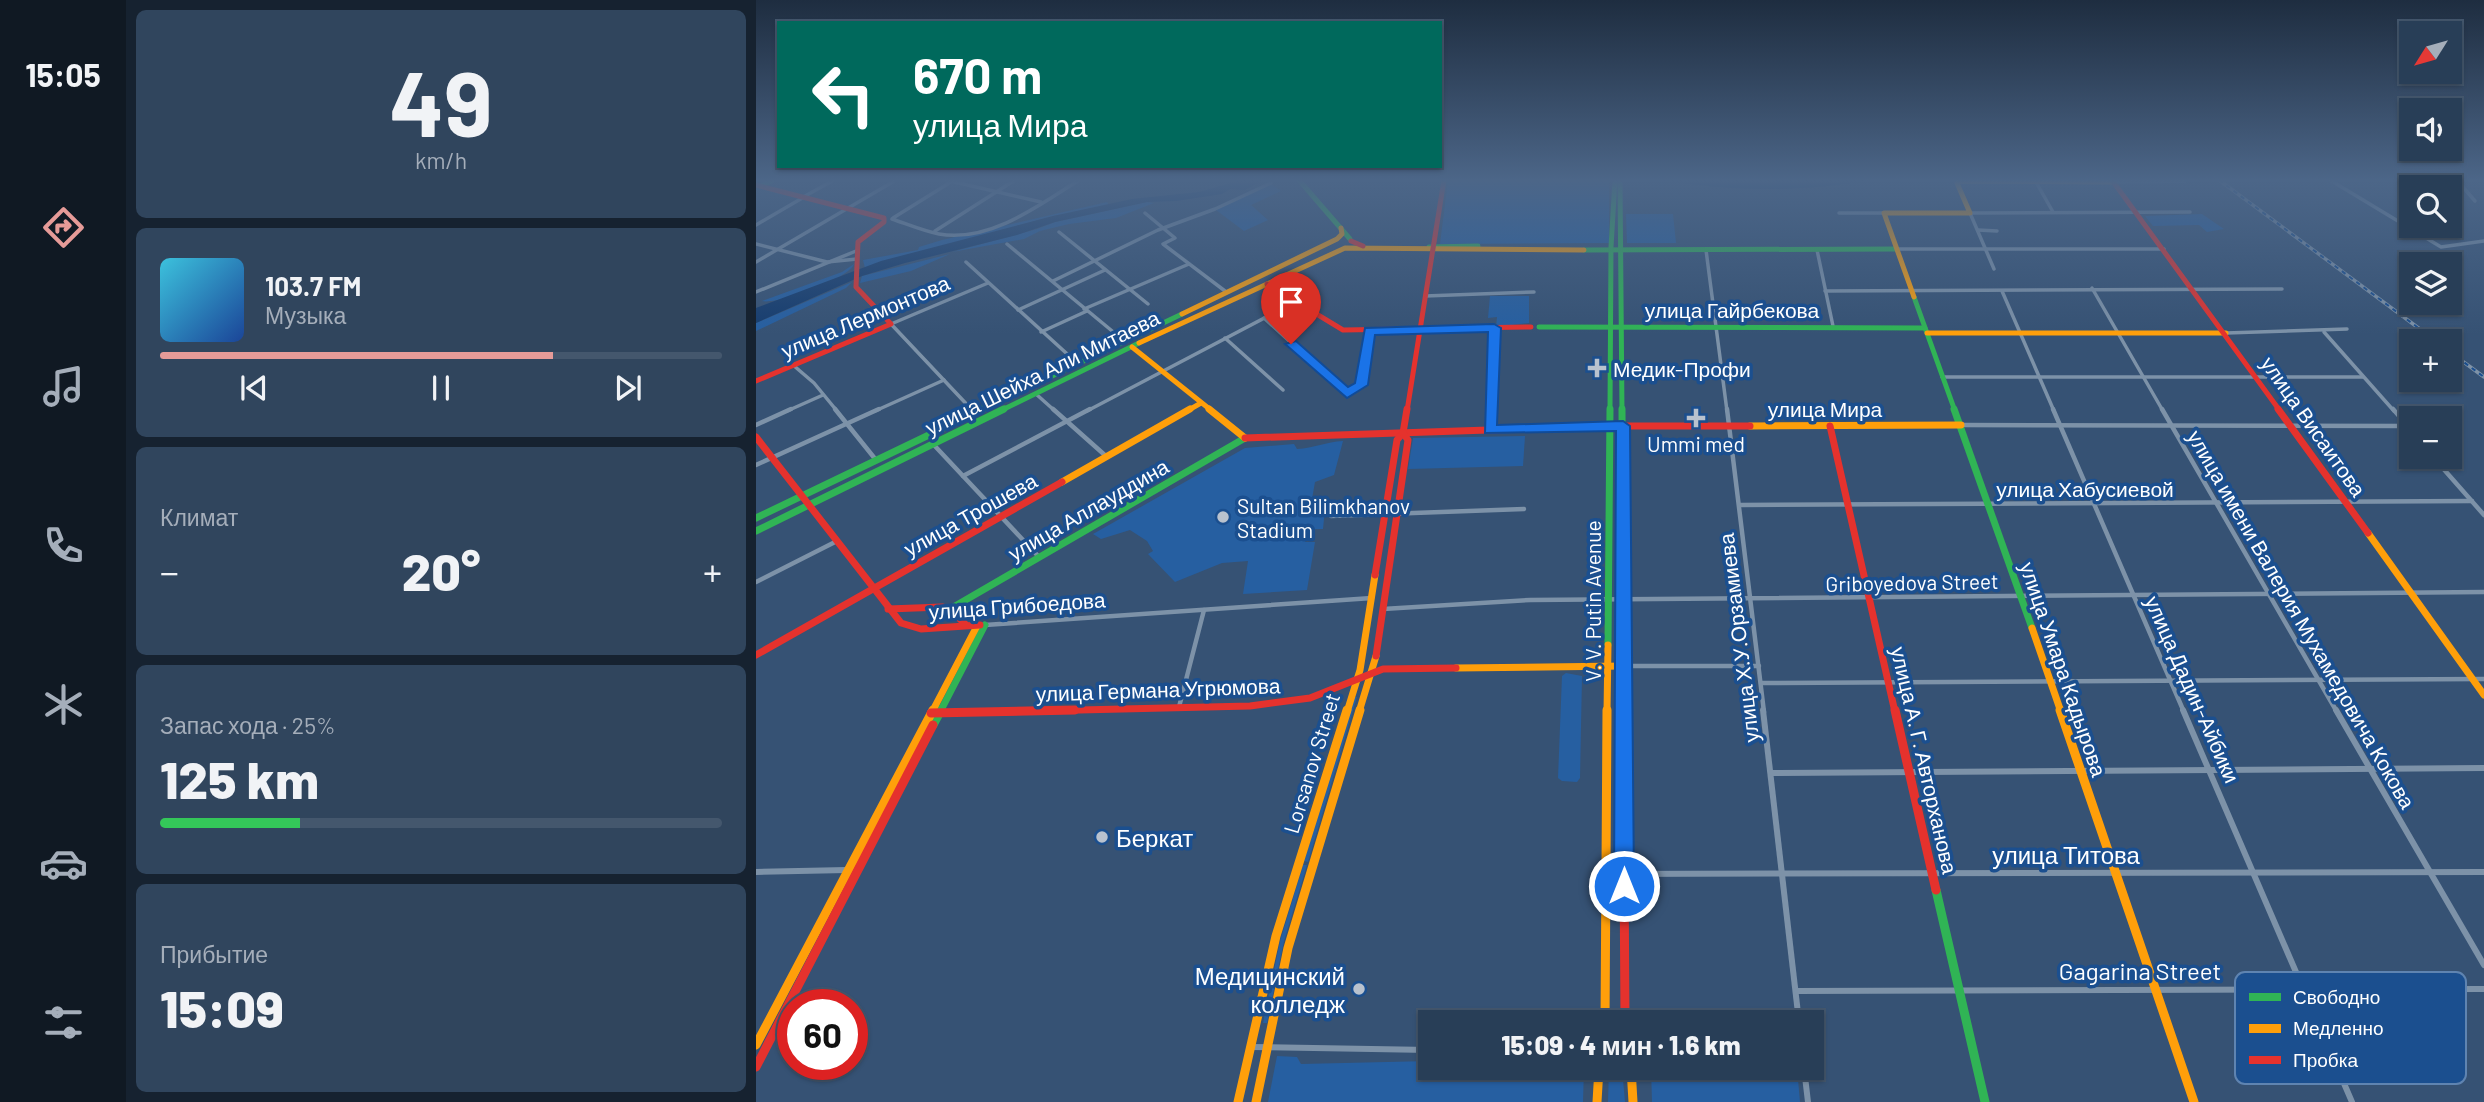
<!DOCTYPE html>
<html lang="ru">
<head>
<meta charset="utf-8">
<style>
	body { margin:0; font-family:Barlow,sans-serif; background:#30455d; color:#f1f3f6; height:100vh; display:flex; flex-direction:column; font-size:26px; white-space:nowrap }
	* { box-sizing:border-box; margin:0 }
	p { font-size:23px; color:#a5aeba }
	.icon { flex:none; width:38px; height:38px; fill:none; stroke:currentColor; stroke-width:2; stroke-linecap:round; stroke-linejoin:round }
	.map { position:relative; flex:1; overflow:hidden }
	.panel { display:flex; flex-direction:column; gap:10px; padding:10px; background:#162230; width:630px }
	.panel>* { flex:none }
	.top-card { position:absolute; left:21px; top:21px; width:665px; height:147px; border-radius:0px; box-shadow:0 2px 5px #0004,0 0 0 2px #44576d; background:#00695c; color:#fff; overflow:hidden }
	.needle { width:46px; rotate:233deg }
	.buttons { position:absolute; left:1643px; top:21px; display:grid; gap:14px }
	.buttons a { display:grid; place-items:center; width:63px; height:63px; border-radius:0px; background:#283e57; box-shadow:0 2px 5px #0004,0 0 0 2px #44576d; font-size:35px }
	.speed { position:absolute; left:21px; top:989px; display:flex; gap:14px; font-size:35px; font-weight:700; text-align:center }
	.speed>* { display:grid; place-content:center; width:91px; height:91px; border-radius:50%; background:#283e57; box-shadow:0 2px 5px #0004,0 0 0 2px #44576d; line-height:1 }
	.speed .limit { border:10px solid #d22; background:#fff; color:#111 }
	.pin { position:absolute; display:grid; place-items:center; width:60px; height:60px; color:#fff; margin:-72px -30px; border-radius:50% 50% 50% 0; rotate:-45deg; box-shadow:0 0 7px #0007 }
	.pin .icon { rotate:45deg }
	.me { position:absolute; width:77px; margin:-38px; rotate:0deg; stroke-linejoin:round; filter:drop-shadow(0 0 5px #0008) }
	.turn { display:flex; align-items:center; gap:24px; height:147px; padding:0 21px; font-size:32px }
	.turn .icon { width:91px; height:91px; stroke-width:2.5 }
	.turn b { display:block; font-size:49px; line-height:60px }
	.big { font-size:52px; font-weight:800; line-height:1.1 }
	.panel .widget { flex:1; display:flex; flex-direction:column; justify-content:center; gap:10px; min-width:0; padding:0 24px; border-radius:10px; background:#30455d }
	.panel .dial { align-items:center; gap:0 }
	.dial b { font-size:91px; line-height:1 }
	.song { display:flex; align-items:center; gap:21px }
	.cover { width:84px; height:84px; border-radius:10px; background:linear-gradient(135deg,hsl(190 70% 55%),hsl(220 70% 35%)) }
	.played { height:7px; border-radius:4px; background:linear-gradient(90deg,#e69b98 70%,#44576d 70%) }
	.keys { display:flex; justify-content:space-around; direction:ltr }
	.heat { display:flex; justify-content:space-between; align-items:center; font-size:38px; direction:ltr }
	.charge { height:10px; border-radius:5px; background:linear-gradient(90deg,#34c759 25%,#44576d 0) }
	.trip { position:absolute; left:662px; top:1010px; width:406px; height:70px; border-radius:0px; background:#283e57; box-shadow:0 2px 5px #0004,0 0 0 2px #44576d; font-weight:800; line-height:70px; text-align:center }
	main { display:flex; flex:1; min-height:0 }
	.dock { display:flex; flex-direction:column; width:126px; justify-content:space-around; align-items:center; background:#101923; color:#a5aeba }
	.dock .icon { width:49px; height:49px }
	.dock .on { color:#e69b98 }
	.dock b { font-size:32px; color:#f1f3f6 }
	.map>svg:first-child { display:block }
	.green { fill:#265fa1 }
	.water { fill:#153c6e }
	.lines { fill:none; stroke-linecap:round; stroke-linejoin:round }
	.street-far2 { stroke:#7d92a8; stroke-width:3.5 }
	.street-far1 { stroke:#7d92a8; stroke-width:4.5 }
	.street { stroke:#7d92a8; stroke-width:6 }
	.fast-far2 { stroke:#30b455; stroke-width:5 }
	.fast-far1 { stroke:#30b455; stroke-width:7 }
	.fast { stroke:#30b455; stroke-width:9 }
	.slow-far2 { stroke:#ff9f0a; stroke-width:5 }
	.slow-far1 { stroke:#ff9f0a; stroke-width:7 }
	.slow { stroke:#ff9f0a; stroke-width:9 }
	.jam-far2 { stroke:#e5322d; stroke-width:5 }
	.jam-far1 { stroke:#e5322d; stroke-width:7 }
	.jam { stroke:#e5322d; stroke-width:9 }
	.rail-casing { stroke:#7e92a7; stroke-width:3.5 }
	.rail { stroke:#1b4f8f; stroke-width:2; stroke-dasharray:4.5; stroke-linecap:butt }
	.route { fill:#1a73e8; stroke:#114b97; stroke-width:2 }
	.poi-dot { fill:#b9c2ce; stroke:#1b4f8f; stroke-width:2.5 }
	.labels { text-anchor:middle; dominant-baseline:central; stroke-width:7; stroke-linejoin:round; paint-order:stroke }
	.street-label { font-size:21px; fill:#fff; stroke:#1b4f8f }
	.poi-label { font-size:21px; fill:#fff; stroke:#1b4f8f; text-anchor:start }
	.near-poi-label { font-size:24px; fill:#fff; stroke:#1b4f8f; text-anchor:start }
	.near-street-label { font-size:24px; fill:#fff; stroke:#1b4f8f }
	.key { fill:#1b4f8f; stroke:#5f84b1; stroke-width:2 }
	.key-label { font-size:19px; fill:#fff }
</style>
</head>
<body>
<main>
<nav class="dock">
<b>15:05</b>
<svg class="icon on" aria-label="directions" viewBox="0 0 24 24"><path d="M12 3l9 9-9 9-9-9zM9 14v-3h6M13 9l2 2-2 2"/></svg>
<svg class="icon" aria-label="music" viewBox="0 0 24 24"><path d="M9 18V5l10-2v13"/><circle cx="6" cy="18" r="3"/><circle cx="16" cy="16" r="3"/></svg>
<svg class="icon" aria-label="phone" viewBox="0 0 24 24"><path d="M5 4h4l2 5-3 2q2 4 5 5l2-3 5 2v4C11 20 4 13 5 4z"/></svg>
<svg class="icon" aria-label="climate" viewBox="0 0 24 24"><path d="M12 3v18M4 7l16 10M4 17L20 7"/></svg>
<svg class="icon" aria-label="car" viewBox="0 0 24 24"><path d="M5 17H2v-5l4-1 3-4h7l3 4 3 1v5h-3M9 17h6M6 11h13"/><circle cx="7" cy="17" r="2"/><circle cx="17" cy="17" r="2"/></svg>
<svg class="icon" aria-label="filters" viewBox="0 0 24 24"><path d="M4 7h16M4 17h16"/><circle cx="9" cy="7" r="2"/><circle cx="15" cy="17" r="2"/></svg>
</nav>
<section class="panel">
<div class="widget dial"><b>49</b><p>km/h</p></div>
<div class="widget">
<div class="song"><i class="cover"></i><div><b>103.7 FM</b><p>Музыка</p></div></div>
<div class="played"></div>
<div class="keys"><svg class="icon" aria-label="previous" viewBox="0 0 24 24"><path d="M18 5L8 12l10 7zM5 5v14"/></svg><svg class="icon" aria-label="pause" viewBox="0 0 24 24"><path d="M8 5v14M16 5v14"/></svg><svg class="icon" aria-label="next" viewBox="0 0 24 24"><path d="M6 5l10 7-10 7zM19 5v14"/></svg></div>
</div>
<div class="widget"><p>Климат</p>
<div class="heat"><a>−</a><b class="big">20°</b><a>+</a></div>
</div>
<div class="widget"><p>Запас хода · 25%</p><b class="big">125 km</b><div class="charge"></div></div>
<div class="widget"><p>Прибытие</p><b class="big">15:09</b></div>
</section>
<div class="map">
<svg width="1728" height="1102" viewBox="0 0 1728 1102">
	<rect width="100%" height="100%" fill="#365274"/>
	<g class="green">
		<path d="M692,180H853V243L684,244Z"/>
		<path d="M515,184L525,191L495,205L512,220L488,231L460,210Z"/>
		<path d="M351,202L353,205L349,207L297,216L109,268L107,260L162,250L163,247L186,240Z"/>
		<path d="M391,202L398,203L360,218L313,224L284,231L268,239L196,252L281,229L299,222Z"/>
		<path d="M870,214H917L920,243H871Z"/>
		<path d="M1446,214L1468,229L1451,232L1443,225L1397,226L1389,216Z"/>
		<path d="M194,254L155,271L104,283L106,276Z"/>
		<path d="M98,264C94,278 23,305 6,301L86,272Z"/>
		<path d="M96,282L90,288L0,331V323Z"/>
		<path d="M734,296H773V323L740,327L741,317L732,318Z"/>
		<path d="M769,436L767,466L652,469L657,438Z"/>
		<path d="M587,441L578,475L559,482L556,499H570L567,529L525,530L521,538H550L549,542H559L551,590L487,594L492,561L466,563L419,582L392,554L397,551L391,541L374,530L345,539L337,534L489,448L538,444L541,449C558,448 570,442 587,441Z"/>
		<path d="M810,673L826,676L824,778L821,782L806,781L802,778L806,676Z"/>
		<path d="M598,697H601L552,862L548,861Z"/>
		<path d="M547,865H551L528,941L511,1023H507L524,941Z"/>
		<path d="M521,1056L541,1057L545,1064L674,1061V1068H828L827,1102H512Z"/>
		<path d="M853,1068H866L869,1102H852Z"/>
		<path d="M895,1068H1041L1044,1102H896Z"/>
	</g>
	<g class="water">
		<path d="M486,180H507L489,190L474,189L466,194L420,201L391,202L299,222L261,235L149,263L106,276L0,323V308L125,261L297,216L376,199L443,192Z"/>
		<path d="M904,180H1113C1042,193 974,191 904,180Z"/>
	</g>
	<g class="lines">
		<g class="street-far2">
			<path d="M190,180L285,202"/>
			<path d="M1574,180L1685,247L1728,241"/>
			<path d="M1701,180L1719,201"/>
			<path d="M1280,182L1297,212"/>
			<path d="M1357,182L1429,181"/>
			<path d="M49,196L78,180"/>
			<path d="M389,213L419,238L407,244L469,291"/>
			<path d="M1083,213H1128"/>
			<path d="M137,218L198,180"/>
			<path d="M136,219C151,224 167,231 183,234C233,243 284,205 323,180"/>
			<path d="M0,225L48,197"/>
			<path d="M1222,230L1241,231"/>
			<path d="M179,231L259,180"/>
			<path d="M303,232L392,304"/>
			<path d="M0,244L71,262L101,259"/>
			<path d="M251,244L367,340"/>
			<path d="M1140,249H1408"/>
			<path d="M950,250L971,411"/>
			<path d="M1061,250L1077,326"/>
			<path d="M0,262L140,180"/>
			<path d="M210,262L320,362"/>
			<path d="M1238,269L1214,213L1434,212"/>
			<path d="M297,281L402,230L459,209L515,183"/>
			<path d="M1336,288L1407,411"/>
			<path d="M1069,291L1526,289"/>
			<path d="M1246,291L1298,411"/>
			<path d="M0,292L100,251"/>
			<path d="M669,296L778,292"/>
			<path d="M328,309L433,264"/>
			<path d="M262,310L349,270"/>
			<path d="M508,318L591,394L606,385L613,331"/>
			<path d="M285,332L331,311"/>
			<path d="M1568,332L1638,411"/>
			<path d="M1470,333L1591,329"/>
			<path d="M469,338L527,390"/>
			<path d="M37,365L58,383L81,411"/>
			<path d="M1186,377H1607"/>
			<path d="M280,394L299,411"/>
			<path d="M31,411L67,395"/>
			<path d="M119,411L188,380"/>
			<path d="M217,411L135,324L232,283"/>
			<path d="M331,411L539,302"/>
			<path d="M735,411L738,328"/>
		</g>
		<g class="street-far1">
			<path d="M79,409L120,460"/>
			<path d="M216,409L218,412"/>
			<path d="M297,409L351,457"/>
			<path d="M971,409L1008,712"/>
			<path d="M1297,409L1428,712"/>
			<path d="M1406,409L1581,712"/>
			<path d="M1637,409L1656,431"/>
			<path d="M0,425L35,409"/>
			<path d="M1205,425L1651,426"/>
			<path d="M734,430L735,409"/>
			<path d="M177,444L283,557"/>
			<path d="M1677,457L1728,515"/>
			<path d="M0,465L123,409"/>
			<path d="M207,476L334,409"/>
			<path d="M984,505L1716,501"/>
			<path d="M575,516L768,509"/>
			<path d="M0,582L81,541"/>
			<path d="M627,609L774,600L1728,592"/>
			<path d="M229,625L616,598"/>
			<path d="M868,666H1003"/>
			<path d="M1005,683L1728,679"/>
			<path d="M423,707L448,610"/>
		</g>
		<g class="street">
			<path d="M1007,710L1043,1022"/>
			<path d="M1427,710L1596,1102"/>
			<path d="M1580,710L1728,965"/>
			<path d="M1016,773L1728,768"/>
			<path d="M0,872L91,870"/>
			<path d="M851,874L1728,872"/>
			<path d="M1040,991L1728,989"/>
			<path d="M494,1047L674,1050"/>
			<path d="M1048,1068L1052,1102"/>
		</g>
		<g class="fast-far2">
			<path d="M543,180L594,239"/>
			<path d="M864,180L866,411"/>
			<path d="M5,186L17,180"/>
			<path d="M673,247L722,246"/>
			<path d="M828,250L1140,249"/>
			<path d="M1158,297L1199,411"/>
			<path d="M783,327L1169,328"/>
			<path d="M223,411L426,314"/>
			<path d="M244,411L383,343"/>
			<path d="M854,411L855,247L859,180"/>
		</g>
		<g class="fast-far1">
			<path d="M866,409L867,631"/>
			<path d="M1198,409L1276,628"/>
			<path d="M0,518L227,409"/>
			<path d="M0,531L248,409"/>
			<path d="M194,609L489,438"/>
			<path d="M852,645L854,409"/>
			<path d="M184,712L229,625"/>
		</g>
		<g class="fast">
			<path d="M177,725L185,710"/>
			<path d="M1180,890L1229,1102"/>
		</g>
		<g class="slow-far2">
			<path d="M1158,297L1128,213H1214L1201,183L1205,181L1357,182"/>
			<path d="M426,314L581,239L586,234L585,228"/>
			<path d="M1171,333H1470"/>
			<path d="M383,343L589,248L828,250"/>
			<path d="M376,347L456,411"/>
			<path d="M431,411L445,403"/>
		</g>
		<g class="slow-far1">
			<path d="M453,409L489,438"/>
			<path d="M994,426L1205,425"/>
			<path d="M306,482L434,409"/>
			<path d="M1612,533L1728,695"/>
			<path d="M1276,628L1305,712"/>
			<path d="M700,668L868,666"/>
			<path d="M176,712L221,626"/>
			<path d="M591,712L604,670L619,575"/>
			<path d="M603,712L620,656"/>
			<path d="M851,712L852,645"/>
		</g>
		<g class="slow">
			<path d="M1304,710L1438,1102"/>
			<path d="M849,1022L851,710"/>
			<path d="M0,1045L177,710"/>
			<path d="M875,1068L877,1102"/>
			<path d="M482,1102L520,936L591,710"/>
			<path d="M500,1102L532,948L604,710"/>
			<path d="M841,1102L843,1068"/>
		</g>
		<g class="jam-far2">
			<path d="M1356,180L1524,411"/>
			<path d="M0,185L128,218V222L102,242L100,287L135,324L0,381"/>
			<path d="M595,241L607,246"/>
			<path d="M511,284L587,330L775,327"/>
			<path d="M651,411L688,180"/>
		</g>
		<g class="jam-far1">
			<path d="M1522,409L1612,533"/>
			<path d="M1074,426L1139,712"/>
			<path d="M0,437L145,623L165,629L224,625"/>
			<path d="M489,438L855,426H994"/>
			<path d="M619,575L641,440L647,433L651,409"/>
			<path d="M132,609L186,607L194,609L210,625"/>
			<path d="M867,631V712"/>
			<path d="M0,655L306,482"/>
			<path d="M620,656L652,440L647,433"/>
			<path d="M240,712L494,706L554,698L627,669L700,668"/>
		</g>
		<g class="jam">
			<path d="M867,710L869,1022"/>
			<path d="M1139,710L1180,890"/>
			<path d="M175,713L319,710"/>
			<path d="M0,1067L177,725"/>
		</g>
		<defs>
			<g id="rail">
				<path d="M1463,180L1680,341"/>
				<path d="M1694,352L1728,377"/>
			</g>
		</defs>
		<use href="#rail" class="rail-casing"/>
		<use href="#rail" class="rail"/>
	</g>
	<linearGradient id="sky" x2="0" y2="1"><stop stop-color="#1e2d40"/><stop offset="0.54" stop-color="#4c6688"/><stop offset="1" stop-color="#4c6688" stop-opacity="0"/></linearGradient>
	<rect width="1728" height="334" fill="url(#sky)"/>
	<path class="route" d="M738,324L745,328L741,425L867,421L874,426L878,886L875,893L868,896L861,893L858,886L860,431L729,433L732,332L619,335L612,385L591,398L529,344L540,341L592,387L599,383L609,328Z"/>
	<g class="poi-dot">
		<path d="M837.5 357.5h7v7h7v7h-7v7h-7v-7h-7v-7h7z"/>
		<path d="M936.5 407.5h7v7h7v7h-7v7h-7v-7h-7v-7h7z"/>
		<circle cx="467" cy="517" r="7"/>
		<circle cx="346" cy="837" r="7"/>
		<circle cx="603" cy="989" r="7"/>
	</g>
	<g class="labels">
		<g class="street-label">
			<text x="976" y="309">улица Гайрбекова</text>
			<text transform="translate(109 316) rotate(-23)">улица Лермонтова</text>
			<text transform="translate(286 372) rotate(-26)">улица Шейха Али Митаева</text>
			<text x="1069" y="408">улица Мира</text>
			<text transform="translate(1558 426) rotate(55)">улица Висаитова</text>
			<text x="1329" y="488">улица Хабусиевой</text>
			<text transform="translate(332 509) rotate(-30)">улица Аллауддина</text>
			<text transform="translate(214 514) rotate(-29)">улица Трошева</text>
			<text transform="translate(1156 582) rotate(-1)">Griboyedova Street</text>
			<text transform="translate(836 601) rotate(-90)">V. V. Putin Avenue</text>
			<text transform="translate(261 605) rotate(-4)">улица Грибоедова</text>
			<text transform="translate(1546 619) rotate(60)">улица имени Валерия Мухамедовича Кокова</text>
			<text transform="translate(982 638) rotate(-97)">улица Х.У.Орзамиева</text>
			<text transform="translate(1308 669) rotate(71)">улица Умара Кадырова</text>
			<text transform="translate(402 689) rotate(-2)">улица Германа Угрюмова</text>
			<text transform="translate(1437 689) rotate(66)">улица Дадин-Айбики</text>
			<text transform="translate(1169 760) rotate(77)">улица А. Г. Авторханова</text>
			<text transform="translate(555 763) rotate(-73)">Lorsanov Street</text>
		</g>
		<g class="poi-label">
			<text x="857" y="368">Медик-Профи</text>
			<text x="940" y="443" text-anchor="middle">Ummi med</text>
			<text x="481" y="505">Sultan Bilimkhanov<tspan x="481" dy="24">Stadium</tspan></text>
		</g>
		<g class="near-poi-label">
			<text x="360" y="837">Беркат</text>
			<text x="589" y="975" text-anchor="end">Медицинский<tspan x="589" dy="28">колледж</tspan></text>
		</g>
		<g class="near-street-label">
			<text x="1310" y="854">улица Титова</text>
			<text x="1384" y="970">Gagarina Street</text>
		</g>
	</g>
	<rect x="1479" y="972" width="231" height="112" rx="10" class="key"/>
	<rect x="1493" y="993" width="32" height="8" fill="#30b455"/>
	<rect x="1493" y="1024" width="32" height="9" fill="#ff9f0a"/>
	<rect x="1493" y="1056" width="32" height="8" fill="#e5322d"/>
	<g class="key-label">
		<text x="1537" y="1004">Свободно</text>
		<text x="1537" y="1035">Медленно</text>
		<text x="1537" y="1067">Пробка</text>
	</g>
</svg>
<div class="buttons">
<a><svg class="needle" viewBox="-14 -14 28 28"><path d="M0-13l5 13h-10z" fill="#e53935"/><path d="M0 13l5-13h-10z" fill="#a5aeba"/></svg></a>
<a><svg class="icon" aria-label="sound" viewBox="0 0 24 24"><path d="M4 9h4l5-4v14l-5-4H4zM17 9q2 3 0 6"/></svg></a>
<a><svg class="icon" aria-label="search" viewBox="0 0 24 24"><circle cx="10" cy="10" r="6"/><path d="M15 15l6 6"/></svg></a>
<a><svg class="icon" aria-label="layers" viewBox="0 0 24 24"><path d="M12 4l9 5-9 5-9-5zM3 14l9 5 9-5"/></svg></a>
<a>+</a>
<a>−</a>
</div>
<div class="speed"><div class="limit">60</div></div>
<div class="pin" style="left:535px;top:344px;background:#d93025"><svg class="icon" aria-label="arrive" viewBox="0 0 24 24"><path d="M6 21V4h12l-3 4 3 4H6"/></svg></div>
<svg class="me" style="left:868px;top:886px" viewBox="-20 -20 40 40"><circle r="17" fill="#1a73e8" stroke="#fff" stroke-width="3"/><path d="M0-11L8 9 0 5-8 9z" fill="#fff"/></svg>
<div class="trip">15:09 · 4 мин · 1.6 km</div>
<div class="top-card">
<div class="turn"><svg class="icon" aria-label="left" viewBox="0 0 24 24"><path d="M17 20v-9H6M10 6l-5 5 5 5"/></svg><div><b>670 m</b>улица Мира</div></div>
</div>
</div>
</main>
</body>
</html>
